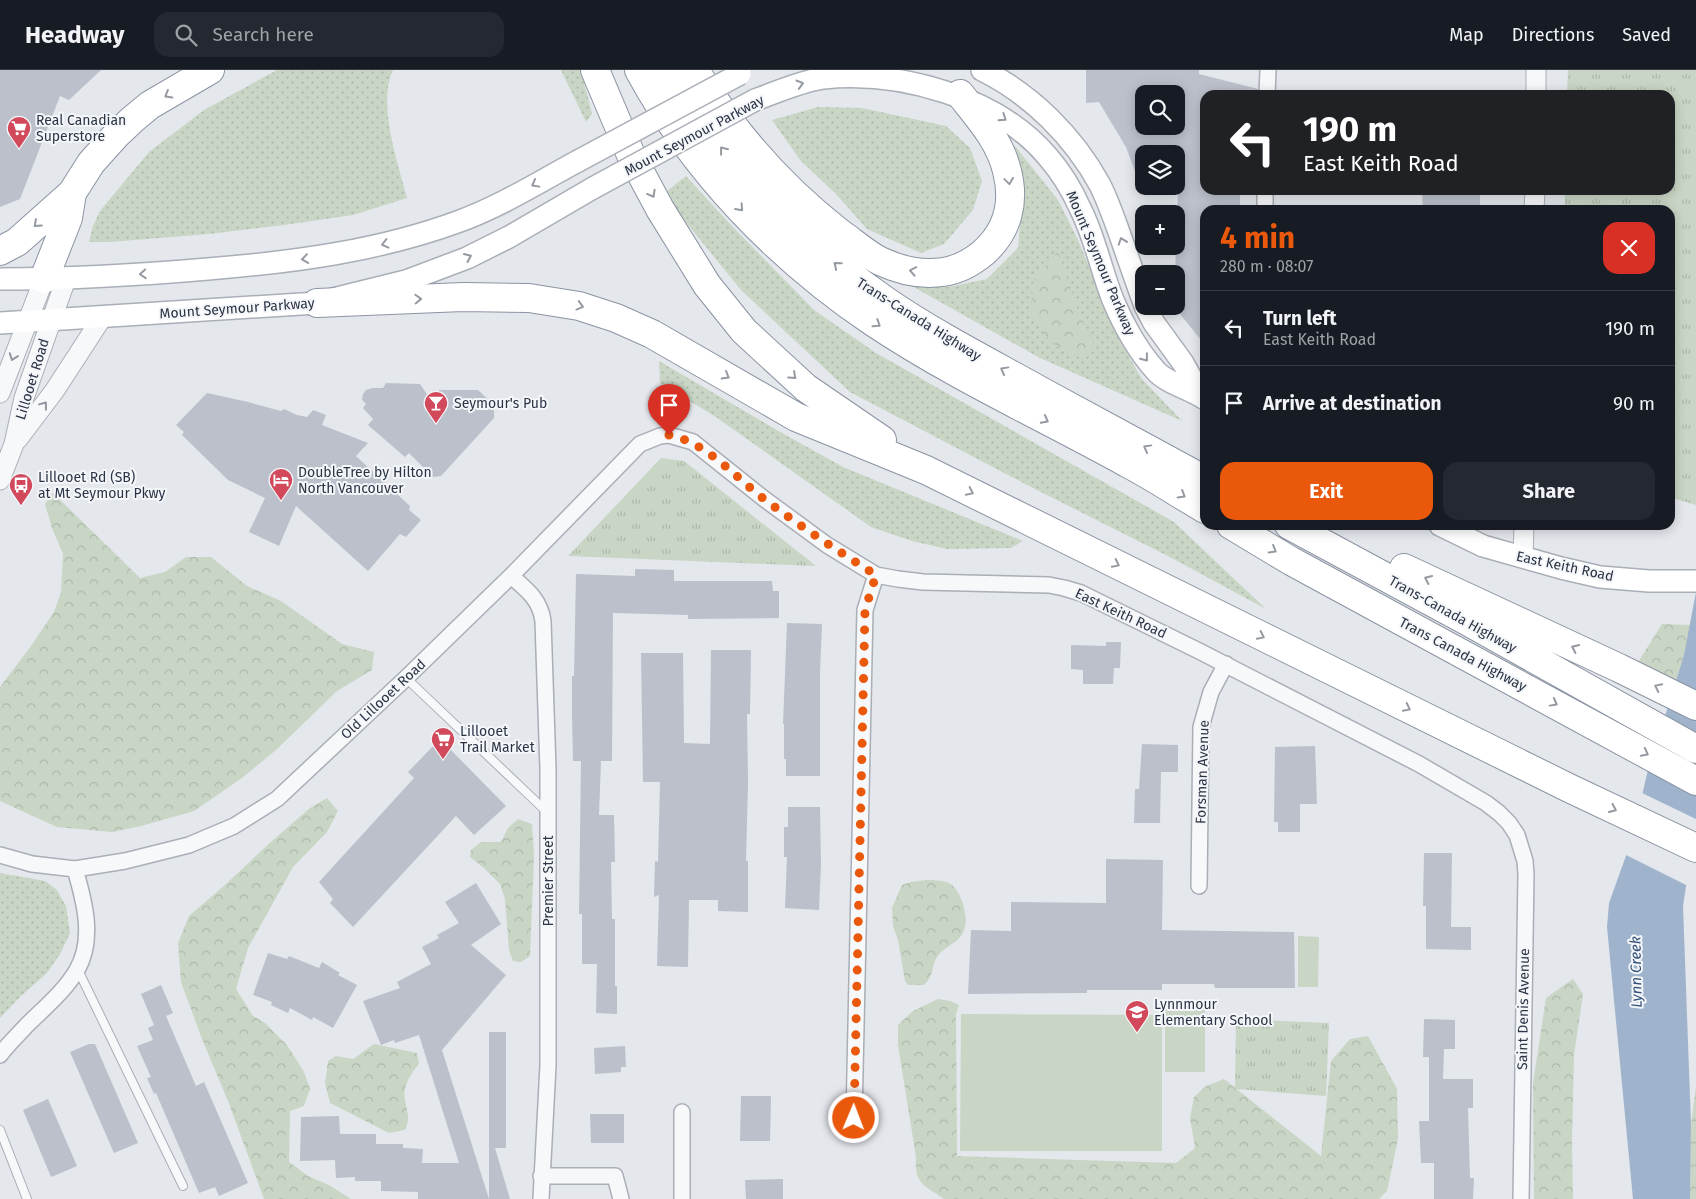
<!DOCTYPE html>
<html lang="en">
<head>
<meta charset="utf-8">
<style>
	body { margin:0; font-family:"Fira Sans",sans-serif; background:#242831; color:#f1f3f6; height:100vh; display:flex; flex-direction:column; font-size:19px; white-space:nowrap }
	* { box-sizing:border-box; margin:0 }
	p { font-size:16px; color:#9ea1a6 }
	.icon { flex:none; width:28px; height:28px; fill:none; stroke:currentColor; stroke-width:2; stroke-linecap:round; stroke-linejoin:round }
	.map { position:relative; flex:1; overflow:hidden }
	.sheet { position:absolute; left:1200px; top:135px; width:475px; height:325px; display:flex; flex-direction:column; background:#171b24; border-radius:15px; box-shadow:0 2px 12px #0003 }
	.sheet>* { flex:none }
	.guide { position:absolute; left:1200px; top:20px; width:475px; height:105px; border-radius:15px; box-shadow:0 2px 12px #0003; background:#202124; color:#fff; overflow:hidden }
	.buttons { position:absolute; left:1135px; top:15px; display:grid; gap:10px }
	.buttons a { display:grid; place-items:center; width:50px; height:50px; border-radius:10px; background:#171b24; box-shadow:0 2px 12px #0003; font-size:25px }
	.pin { position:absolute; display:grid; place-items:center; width:42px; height:42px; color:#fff; margin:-51px -21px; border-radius:50% 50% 50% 0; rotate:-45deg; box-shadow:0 0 5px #0007 }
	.pin .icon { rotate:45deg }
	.me { position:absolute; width:55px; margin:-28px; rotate:1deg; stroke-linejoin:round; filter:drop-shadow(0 0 4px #0008) }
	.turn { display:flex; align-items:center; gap:18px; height:105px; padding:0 20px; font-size:22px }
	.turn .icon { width:65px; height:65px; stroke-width:2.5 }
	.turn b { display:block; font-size:35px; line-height:42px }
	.round { display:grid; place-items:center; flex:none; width:52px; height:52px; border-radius:15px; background:#242831 }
	.headline { display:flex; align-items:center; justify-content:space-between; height:85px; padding:0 20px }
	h1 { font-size:30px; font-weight:700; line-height:38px; color:#ea580c }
	.primary-button { display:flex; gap:10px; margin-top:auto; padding:10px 20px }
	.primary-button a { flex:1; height:58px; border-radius:15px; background:#ea580c; color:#fff; font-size:20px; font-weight:700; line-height:58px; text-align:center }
	.primary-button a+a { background:#242831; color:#f1f3f6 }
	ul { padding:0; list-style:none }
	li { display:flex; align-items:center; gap:15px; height:75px; padding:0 20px; border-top:1px solid #363941 }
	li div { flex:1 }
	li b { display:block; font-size:19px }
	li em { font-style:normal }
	header { display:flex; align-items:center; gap:30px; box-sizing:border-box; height:70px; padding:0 25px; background:#171b24; border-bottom:1px solid #363941 }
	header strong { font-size:24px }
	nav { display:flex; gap:28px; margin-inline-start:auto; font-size:18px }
	.search { width:350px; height:45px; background:#242831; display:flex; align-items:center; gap:12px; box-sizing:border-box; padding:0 18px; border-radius:15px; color:#9ea1a6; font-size:19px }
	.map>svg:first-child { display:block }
	.grass { fill:url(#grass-dots) }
	.forest { fill:url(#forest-crowns) }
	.park { fill:url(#park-tufts) }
	.pitch { fill:#c9d6c5 }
	.water { fill:#9fb4cc }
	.pier { fill:#e4e7ec }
	.building { fill:#bbc0ca; fill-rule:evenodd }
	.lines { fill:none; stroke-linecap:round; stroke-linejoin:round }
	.service-casing { stroke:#a9aeb7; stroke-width:10 }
	.minor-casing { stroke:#a9aeb7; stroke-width:18 }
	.tertiary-casing { stroke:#a9aeb7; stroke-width:21 }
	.secondary-casing { stroke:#a9aeb7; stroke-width:24 }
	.motorway-casing { stroke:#8b94a3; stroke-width:30 }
	.service { stroke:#f7f8fa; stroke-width:8 }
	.minor { stroke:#f7f8fa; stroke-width:15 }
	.tertiary { stroke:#f7f8fa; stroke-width:19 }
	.secondary { stroke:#fff; stroke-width:21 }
	.motorway { stroke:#fff; stroke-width:28 }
	.secondary-bridge-casing { stroke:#a9aeb7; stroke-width:24; stroke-linecap:butt }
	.secondary-bridge { stroke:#fff; stroke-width:21 }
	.oneway { stroke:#959aa2 }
	.oneway2 { stroke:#9196a0 }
	.route { stroke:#ea580c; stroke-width:9; stroke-dasharray:0 16.2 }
	.labels { text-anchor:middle; stroke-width:4; stroke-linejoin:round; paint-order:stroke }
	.poi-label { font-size:14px; fill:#2b3445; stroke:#f4f6f9; text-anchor:start }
	.street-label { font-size:14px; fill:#2b3445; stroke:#f4f6f9 }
	.water-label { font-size:15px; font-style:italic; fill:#34527a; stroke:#f4f6f9 }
</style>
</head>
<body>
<header>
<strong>Headway</strong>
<div class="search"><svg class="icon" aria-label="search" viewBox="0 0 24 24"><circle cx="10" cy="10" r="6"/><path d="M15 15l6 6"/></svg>Search here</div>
<nav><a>Map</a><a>Directions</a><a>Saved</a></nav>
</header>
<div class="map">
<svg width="1696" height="1129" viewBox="0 0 1696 1129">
	<defs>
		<pattern id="grass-dots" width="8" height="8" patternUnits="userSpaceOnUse" patternTransform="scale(1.25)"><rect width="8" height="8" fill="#c9d6c5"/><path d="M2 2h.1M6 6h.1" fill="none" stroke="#adb8ab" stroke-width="1.8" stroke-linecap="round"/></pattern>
		<pattern id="forest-crowns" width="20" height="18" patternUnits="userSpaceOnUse" patternTransform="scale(1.25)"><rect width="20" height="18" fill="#c9d6c5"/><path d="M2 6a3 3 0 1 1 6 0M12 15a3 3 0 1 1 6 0" fill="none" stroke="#adb8ab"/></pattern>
		<pattern id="park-tufts" width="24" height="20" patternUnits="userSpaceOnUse" patternTransform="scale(1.25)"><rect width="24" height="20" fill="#c9d6c5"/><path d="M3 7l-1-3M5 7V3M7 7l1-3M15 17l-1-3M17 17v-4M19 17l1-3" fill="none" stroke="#adb8ab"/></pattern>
	</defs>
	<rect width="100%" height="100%" fill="#e4e7ec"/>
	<path class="grass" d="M277,0H393C377,34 398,93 407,128L353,145L284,155L209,164L110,172H89L93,156L100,141L149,82L204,40Z
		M561,0H581L592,44L586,52Z
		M818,37L862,38L946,56L970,78L982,111L973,140L944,174L921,183L867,159L836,124L801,91L772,50Z
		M1015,76L1058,130L1078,170L1120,271L1142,309L1182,351L1040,288L903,211L948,217L987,209L1018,178L1021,140L1013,90Z
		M686,106L729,153L814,240L876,283L1174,452L1266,539L1168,486L1033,418L850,322L741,220L663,124Z
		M659,291L782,363L843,397L1023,471L1011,478L947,479L912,471L871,457L716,347L660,313Z
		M0,803L45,811L56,819L66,836L70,863L60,884L47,903L21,926L0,948Z"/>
	<path class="forest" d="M1058,181L1079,243L1096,279L1076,287L1052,273L1031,246L1033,211Z
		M53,423L140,508L165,502L186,487H211L247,516L281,531L342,574L374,582L372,600L337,621L276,680L242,708L194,741L141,756L112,762L57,757L0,731V617L31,576L54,542L61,522L63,484L52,458L45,434Z
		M1662,554L1691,555L1684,585L1670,630L1637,594Z
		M327,728L338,741L327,762L293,797L248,878L236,919L253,946L265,953L287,975L304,1002L310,1019L304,1036L290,1041L289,1092L308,1106L329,1115L351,1129H264L228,1031L202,969L181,912L178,873L189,846L226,814L272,771L310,738Z
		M518,749L532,754L534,786L530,886L521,892L513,891L509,880L505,829L500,814L485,799L470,787L471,780L481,772H501L508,758Z
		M926,810C933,810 942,810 949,813C963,821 971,853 961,866C955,874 943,878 937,887C931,897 934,906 924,915H908L905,911L898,870L893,856L892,838L902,815L911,812Z
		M1573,909L1583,924L1574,985L1572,1072L1573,1129H1534L1533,1013L1546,928Z
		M938,929L950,931L959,935L956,944L957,1086L1176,1093L1195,1078L1190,1048L1194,1027L1206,1016L1224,1009L1321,1086L1331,991L1350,969L1368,966L1397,1019L1398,1069L1387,1121L1379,1129H944C924,1115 914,1114 916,1087L898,975V955L913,941Z
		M374,974L417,983L419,994C411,1003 402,1017 405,1030C407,1043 411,1047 405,1060L389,1063L330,1033L325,1013L328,991L336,986L353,989Z
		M1696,1017V1129H1690L1691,1054Z"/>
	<path class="park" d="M1568,0H1696V435L1670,427V140H1565V120H1670V25H1567Z
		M661,388L684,391L816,496L568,486Z
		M1236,949L1329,953L1326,1026L1235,1019Z"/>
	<path class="pitch" d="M1298,866L1319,867L1318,917H1298Z
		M1165,939H1205V1002H1165Z
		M961,944L1162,945V1081H960Z"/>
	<path class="water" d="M1696,522V751L1683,836L1691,1054L1690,1129H1633L1607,857L1609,833L1631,772L1647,704L1684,585Z"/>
	<path class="pier" d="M1640,722L1696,749V765L1688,816L1624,784L1628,772Z"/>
	<path class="building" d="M0,0H101L69,30L60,26L20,129L0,137Z
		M1086,0H1199V4L1258,19V25H1205V120H1208V122H1240V140H1205V275L1176,239L1175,204L1178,122H1176V84H1144V120H1142L1126,77L1099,32L1086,33ZM1144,24H1176V56H1144Z
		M1422,120H1480V140H1423Z
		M386,313L420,314L436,338L439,320H478L494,335V348L441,406L433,407L409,383L405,387L368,355L373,349L363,338L366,334L362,330L363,324L366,320L373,318H383Z
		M207,323L248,332L281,341L284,339L297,345L307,347L313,340L326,345L322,355L368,373L356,386L410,436L409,440L421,450L406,467L400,464L368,501L296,436L279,476L249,462L265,428L228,410L182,365L184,362L176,355Z
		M635,499L674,500V511H772L773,521H779V548L688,549V545L613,543L612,691H601L599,745H614L615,792H611L612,849H615V916H617V944L596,943L597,894H582V844H579L581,691H573L572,645V606H574L576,504L635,506Z
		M787,553L822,554L820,602V706H786V689H784V654H783Z
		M1106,572H1121L1120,598H1114L1113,614H1083V600L1071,599V575L1106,576Z
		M711,580H751L750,644H747L748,713L746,791H748V842L718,841V830H689L688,897L657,896L659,825L654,827L655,791L658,792L660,712H643L641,583H683L684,673L710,674Z
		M440,669L506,736L474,765L456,746L353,857L330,833L333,829L319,812L414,708L408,702Z
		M1142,674L1178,675V702H1161L1160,753H1134L1135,719H1139Z
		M1315,676L1317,734H1300V762H1278V752H1274L1275,677Z
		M788,737H820L821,795L819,840L785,838L787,787H784V757H788Z
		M1424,783H1452L1451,857H1471V880L1426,879V836H1423Z
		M1106,789L1163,790L1162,860L1294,862L1295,918H1215L1214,914H1162V920H1087V923L968,924L971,860L1011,861V832L1106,833Z
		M476,813L501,854L471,875L506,905L442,980L489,1129H418V1122L381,1121V1111H355V1107L336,1108L335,1090L300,1091L301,1047L339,1046L340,1064H376V1074H403V1078L423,1079L422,1093H459L419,965L395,973L394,970L381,975L363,931L400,918L397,912L431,894L422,877L439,868L437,865L459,853L445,832Z
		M268,883L287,889L289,886L319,898L322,892L340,903L338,905L357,915L333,958L313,947L312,950L290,938L288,943L271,935L272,932L253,925Z
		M161,915L173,943L166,946L196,1016L204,1012L248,1113L219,1126L215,1117L199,1123L156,1023L154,1024L147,1008L151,1007L137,976L153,970L148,958L154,955L141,924Z
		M1424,949L1455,950V979H1444L1443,1009H1473V1038H1468L1470,1108H1474L1473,1129H1434V1093H1421L1419,1051H1429V987H1423Z
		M489,962H506V1078H495L510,1129H489Z
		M89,974H95L138,1073L114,1083L70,982Z
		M625,976L626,997H621V1002L595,1004L594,978Z
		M741,1026H771L770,1071H740Z
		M48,1029L77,1096L51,1107L23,1040Z
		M590,1044H624V1073H591Z
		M783,1109V1129H746L745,1110Z"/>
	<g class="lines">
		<g class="service-casing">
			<path id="service" d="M406,608L547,742
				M78,900L183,1116
				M0,1060L27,1129"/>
		</g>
		<g class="minor-casing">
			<path id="minor" d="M1267,25L1268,0
				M1265,140V120
				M511,506C526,519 540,529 543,551L548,699V995L541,1129
				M0,785L32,794L75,799L125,791L189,775L234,756L277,729L406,608L511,506L640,374L660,366L669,365L693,372L763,428L827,475L876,505L898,509L923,512L1049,515L1064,518L1081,523L1199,581L1419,694L1486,733L1499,743L1509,753L1517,765L1525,791L1526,804L1521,1129
				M1199,816L1201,657L1211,622L1226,594
				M0,985C7,975 17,966 26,956C43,939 65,921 77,900C95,869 84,830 75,799
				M854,1048L865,540L876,505
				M541,1106H615L621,1129
				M682,1129V1042"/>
		</g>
		<g class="tertiary-casing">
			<path id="tertiary" d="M1536,25V0
				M1534,140L1535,120
				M0,323L44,209
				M18,369L55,320L103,246
				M0,410L14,374L24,328L66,209
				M1523,488L1524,455"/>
		</g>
		<g class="secondary-casing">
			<path id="secondary" d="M982,0C1031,24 1074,67 1100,115C1108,131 1114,148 1120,165C1128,188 1136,211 1144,233
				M755,30C777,22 799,12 823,8C899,0 998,27 1048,87C1061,102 1072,120 1080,138C1095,167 1101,200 1113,230C1124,256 1137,280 1156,301C1165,312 1192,320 1205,329
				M0,209C70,209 139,205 208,199C294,192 379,181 460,151C501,136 539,112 578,91
				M1145,236L1154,253L1183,293L1202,327
				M0,253L317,233L406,211L467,188L509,167L593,118
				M1440,455L1483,476L1561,498L1600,507L1649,511H1696"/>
		</g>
		<g class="motorway-casing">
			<path id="motorway" d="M595,0L631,85L660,139L707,215L744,261L806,318L882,370
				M639,0C694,101 778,188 873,252C954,306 1042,346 1127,393C1154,407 1179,424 1205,439
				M667,0C719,93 799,171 886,231C934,264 987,291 1039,320C1094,350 1150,380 1205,410
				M695,0C733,63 782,118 840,163C853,172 866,184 880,191C899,200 922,205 943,202C958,200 972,192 983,183C1008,161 1015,132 1007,101C1000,71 979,48 960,24
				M0,181L17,172L72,123L91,93L117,64L133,49L150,35L210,0
				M44,209L68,148L72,123
				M317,233L463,227L529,228L579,236L616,248L652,264L796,347L926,400L1569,718L1696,778
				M1231,455L1291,491L1696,711
				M1289,455L1467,551L1696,679
				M1404,498L1619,598L1696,636"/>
		</g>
		<use href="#service" class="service"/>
		<use href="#minor" class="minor"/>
		<use href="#tertiary" class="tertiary"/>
		<use href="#secondary" class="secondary"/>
		<use href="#motorway" class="motorway"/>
		<g class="secondary-bridge-casing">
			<path id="secondary-bridge" d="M578,91L740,4
				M593,118L755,30"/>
		</g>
		<use href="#secondary-bridge" class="secondary-bridge"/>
	</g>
	<defs><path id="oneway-chevron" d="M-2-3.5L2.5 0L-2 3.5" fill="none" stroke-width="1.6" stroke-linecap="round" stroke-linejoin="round" transform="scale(1.25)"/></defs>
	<g class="oneway">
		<use href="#oneway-chevron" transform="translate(800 14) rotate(-16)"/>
		<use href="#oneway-chevron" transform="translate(168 25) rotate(149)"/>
		<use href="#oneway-chevron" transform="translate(1003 48) rotate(34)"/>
		<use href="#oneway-chevron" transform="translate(723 80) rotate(-128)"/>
		<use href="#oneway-chevron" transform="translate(1009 111) rotate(82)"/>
		<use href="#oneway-chevron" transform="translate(535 114) rotate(151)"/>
		<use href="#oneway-chevron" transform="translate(652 124) rotate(61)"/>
		<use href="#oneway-chevron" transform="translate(740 138) rotate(48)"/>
		<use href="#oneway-chevron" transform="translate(37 154) rotate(138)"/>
		<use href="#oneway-chevron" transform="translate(1122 171) rotate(-109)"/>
		<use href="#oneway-chevron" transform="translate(385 174) rotate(166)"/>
		<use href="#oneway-chevron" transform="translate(468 187) rotate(-24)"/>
		<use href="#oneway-chevron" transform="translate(305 189) rotate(172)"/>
		<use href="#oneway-chevron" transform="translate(837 195) rotate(-140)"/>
		<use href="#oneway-chevron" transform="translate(913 201) rotate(-169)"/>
		<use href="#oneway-chevron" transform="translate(143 204) rotate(176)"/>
		<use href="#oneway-chevron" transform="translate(418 229) rotate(-2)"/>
		<use href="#oneway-chevron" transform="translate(580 236) rotate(15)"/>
		<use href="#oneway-chevron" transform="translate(877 254) rotate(33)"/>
		<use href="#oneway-chevron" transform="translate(1145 288) rotate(52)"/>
		<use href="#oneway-chevron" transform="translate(1004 300) rotate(-151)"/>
		<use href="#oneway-chevron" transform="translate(726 306) rotate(30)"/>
		<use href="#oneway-chevron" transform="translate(793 306) rotate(42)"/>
		<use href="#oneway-chevron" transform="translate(1045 350) rotate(28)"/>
		<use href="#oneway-chevron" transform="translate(1147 378) rotate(-151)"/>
		<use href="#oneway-chevron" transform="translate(970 422) rotate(26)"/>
		<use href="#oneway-chevron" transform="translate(1182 425) rotate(31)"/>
		<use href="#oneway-chevron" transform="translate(1273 480) rotate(31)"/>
		<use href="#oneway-chevron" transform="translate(1116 494) rotate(26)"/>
		<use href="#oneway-chevron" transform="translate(1428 509) rotate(-155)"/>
		<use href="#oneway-chevron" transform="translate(1261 566) rotate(26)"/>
		<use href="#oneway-chevron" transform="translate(1575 578) rotate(-155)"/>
		<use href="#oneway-chevron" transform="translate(1658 617) rotate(-154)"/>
		<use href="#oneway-chevron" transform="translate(1554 633) rotate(29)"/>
		<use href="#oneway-chevron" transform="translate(1407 638) rotate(26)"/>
		<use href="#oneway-chevron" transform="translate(1645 683) rotate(28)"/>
		<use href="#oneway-chevron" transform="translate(1613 739) rotate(25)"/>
	</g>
	<g class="oneway2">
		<use href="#oneway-chevron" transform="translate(13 287) rotate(110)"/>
		<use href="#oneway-chevron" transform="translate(44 335) rotate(-53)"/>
	</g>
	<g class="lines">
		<path class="route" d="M669,365C706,372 735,407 764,429C800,456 838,481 876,505L865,540L854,1048"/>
	</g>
	<defs>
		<g id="supermarket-pin" transform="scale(1.25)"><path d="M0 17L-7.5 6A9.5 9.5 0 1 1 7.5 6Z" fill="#d1495b" stroke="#f4f6f9"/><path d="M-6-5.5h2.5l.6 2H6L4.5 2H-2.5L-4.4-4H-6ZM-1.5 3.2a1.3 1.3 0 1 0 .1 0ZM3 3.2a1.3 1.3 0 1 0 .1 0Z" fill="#fff"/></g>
		<g id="bar-pin" transform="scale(1.25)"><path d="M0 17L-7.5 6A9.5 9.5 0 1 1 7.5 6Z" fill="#d1495b" stroke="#f4f6f9"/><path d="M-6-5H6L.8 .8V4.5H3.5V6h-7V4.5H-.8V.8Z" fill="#fff"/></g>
		<g id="hotel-pin" transform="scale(1.25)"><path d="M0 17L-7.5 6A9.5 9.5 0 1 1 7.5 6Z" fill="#d1495b" stroke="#f4f6f9"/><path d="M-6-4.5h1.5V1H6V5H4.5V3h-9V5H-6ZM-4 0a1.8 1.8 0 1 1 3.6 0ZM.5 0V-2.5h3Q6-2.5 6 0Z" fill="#fff"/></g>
		<g id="bus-pin" transform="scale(1.25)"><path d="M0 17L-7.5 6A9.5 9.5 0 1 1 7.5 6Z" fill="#d1495b" stroke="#f4f6f9"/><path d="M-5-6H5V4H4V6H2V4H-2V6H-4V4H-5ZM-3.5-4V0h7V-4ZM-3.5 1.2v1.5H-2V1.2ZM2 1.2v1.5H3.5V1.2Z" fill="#fff"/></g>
		<g id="school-pin" transform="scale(1.25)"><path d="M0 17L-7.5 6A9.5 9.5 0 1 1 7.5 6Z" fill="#d1495b" stroke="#f4f6f9"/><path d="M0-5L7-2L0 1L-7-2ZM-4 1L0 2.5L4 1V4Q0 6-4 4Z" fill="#fff"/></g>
	</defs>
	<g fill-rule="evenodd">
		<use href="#supermarket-pin" x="19" y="58"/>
		<use href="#bar-pin" x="436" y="333"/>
		<use href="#hotel-pin" x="281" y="410"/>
		<use href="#bus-pin" x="21" y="415"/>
		<use href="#supermarket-pin" x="443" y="669"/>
		<use href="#school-pin" x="1137" y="942"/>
	</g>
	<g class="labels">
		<g class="poi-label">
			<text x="36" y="55">Real Canadian<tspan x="36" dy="16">Superstore</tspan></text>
			<text x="454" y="338">Seymour's Pub</text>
			<text x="298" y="407">DoubleTree by Hilton<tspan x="298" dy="16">North Vancouver</tspan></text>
			<text x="38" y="412">Lillooet Rd (SB)<tspan x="38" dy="16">at Mt Seymour Pkwy</tspan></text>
			<text x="460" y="666">Lillooet<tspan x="460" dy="16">Trail Market</tspan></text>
			<text x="1154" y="939">Lynnmour<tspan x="1154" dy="16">Elementary School</tspan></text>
		</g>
		<g class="street-label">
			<text transform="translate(694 65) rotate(-28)" y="5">Mount Seymour Parkway</text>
			<text transform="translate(1101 193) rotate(67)" y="5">Mount Seymour Parkway</text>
			<text transform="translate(237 238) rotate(-4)" y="5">Mount Seymour Parkway</text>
			<text transform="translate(919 249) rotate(32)" y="5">Trans-Canada Highway</text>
			<text transform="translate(32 309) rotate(-73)" y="5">Lillooet Road</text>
			<text transform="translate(1565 496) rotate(12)" y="5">East Keith Road</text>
			<text transform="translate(1121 543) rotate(25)" y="5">East Keith Road</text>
			<text transform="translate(1453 544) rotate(29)" y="5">Trans-Canada Highway</text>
			<text transform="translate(1463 584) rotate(28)" y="5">Trans Canada Highway</text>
			<text transform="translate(383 629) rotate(-43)" y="5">Old Lillooet Road</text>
			<text transform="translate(1202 702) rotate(-88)" y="5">Forsman Avenue</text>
			<text transform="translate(548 811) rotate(-90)" y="5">Premier Street</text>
			<text transform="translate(1523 939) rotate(-89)" y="5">Saint Denis Avenue</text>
		</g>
		<g class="water-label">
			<text transform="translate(1636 902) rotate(-91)" y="5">Lynn Creek</text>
		</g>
	</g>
</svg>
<div class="buttons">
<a><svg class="icon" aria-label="search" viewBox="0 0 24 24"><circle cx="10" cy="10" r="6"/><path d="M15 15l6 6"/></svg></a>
<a><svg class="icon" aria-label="layers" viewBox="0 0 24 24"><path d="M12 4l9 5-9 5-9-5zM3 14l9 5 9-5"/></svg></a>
<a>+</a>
<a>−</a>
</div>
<div class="pin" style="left:669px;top:365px;background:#d93025"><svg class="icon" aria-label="arrive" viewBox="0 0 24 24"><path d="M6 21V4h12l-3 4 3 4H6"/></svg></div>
<svg class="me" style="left:854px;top:1048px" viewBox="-20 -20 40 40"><circle r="17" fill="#ea580c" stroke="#fff" stroke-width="3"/><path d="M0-11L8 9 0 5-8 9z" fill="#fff"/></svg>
<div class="guide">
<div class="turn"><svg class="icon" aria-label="left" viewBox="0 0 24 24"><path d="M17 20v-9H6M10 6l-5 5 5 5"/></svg><div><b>190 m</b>East Keith Road</div></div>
</div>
<section class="sheet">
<div class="headline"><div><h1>4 min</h1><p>280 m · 08:07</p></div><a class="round" style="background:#d93025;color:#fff"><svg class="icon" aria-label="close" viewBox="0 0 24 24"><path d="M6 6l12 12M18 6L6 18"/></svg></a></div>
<ul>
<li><svg class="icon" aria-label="left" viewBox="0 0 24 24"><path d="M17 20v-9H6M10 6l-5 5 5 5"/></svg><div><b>Turn left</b><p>East Keith Road</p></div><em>190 m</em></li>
<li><svg class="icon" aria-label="arrive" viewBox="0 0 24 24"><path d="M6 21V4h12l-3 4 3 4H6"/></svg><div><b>Arrive at destination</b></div><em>90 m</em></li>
</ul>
<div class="primary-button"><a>Exit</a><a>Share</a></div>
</section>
</div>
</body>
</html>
